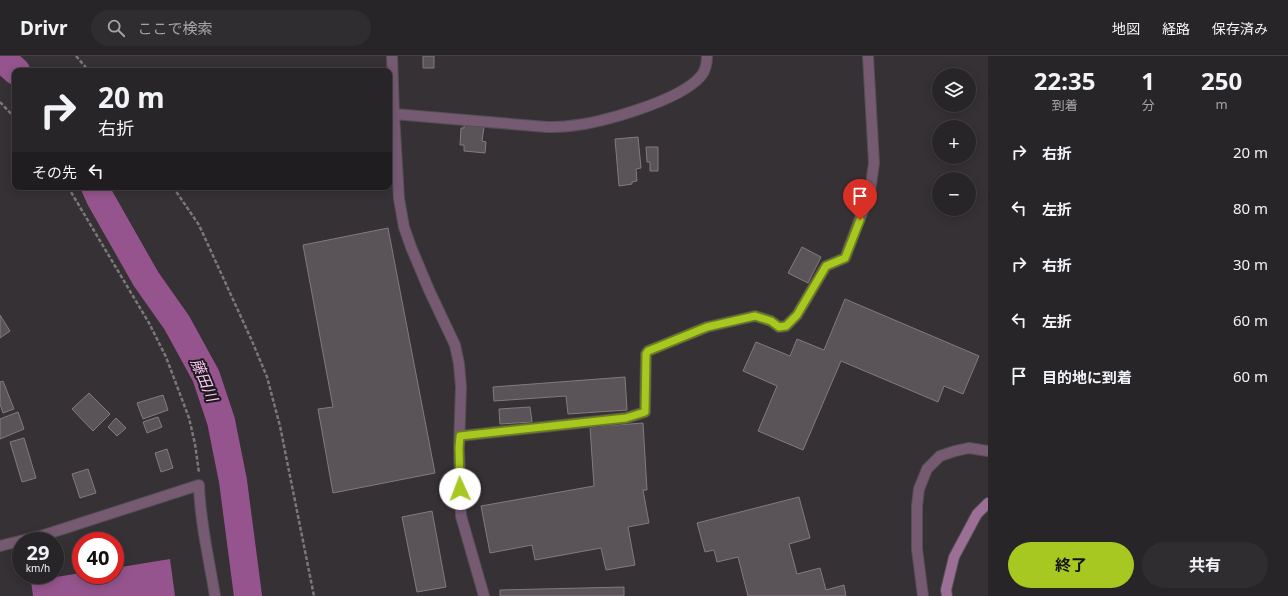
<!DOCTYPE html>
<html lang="ja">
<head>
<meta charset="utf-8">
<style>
	body { margin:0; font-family:"Noto Sans","Noto Sans JP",sans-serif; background:#302d30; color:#f1f3f6; height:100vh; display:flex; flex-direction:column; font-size:15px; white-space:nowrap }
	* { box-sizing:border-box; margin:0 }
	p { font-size:13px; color:#a5a5a8 }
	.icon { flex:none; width:22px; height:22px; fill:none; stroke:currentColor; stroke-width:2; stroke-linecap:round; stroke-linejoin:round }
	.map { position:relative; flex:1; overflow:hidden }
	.details { display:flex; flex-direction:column; background:#282528; width:300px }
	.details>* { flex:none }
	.banner { position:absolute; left:12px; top:12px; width:380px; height:122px; border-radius:8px; box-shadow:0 2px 10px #0003,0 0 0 1px #444245; background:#282528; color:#f1f3f6; overflow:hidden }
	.tools { position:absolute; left:932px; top:12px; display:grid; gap:8px }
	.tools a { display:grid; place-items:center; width:44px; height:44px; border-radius:50%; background:#282528; box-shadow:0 2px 10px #0003,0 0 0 1px #444245; font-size:20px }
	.speed { position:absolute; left:12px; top:476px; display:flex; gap:8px; font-size:20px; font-weight:700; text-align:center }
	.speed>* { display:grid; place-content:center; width:52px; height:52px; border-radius:50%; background:#282528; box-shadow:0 2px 10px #0003,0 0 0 1px #444245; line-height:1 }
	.speed small { font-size:10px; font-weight:400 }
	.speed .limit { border:6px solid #d22; background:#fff; color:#111 }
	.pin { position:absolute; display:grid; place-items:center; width:34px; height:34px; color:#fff; margin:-41px -17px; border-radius:50% 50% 50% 0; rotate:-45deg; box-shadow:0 0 4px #0007 }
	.pin .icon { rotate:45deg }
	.me { position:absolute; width:44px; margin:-22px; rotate:358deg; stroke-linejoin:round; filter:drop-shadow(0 0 3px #0008) }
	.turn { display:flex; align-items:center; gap:14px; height:84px; padding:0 20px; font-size:18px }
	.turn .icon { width:52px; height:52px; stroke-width:2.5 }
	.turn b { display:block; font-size:28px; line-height:34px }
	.then { display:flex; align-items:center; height:38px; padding:0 20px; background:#0003; gap:8px; font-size:15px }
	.eta { display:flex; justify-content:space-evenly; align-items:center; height:68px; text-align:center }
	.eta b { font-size:24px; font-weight:700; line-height:28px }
	.primary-button { display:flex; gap:8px; margin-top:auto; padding:8px 20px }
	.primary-button a { flex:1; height:46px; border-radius:24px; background:#a6c820; color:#111; font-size:16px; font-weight:700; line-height:46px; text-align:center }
	.primary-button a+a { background:#302d30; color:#f1f3f6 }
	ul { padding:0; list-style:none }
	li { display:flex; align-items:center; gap:12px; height:56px; padding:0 20px }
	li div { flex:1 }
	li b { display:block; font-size:15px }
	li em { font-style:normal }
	header { display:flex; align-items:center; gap:24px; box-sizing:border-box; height:56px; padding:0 20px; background:#282528; border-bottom:1px solid #444245 }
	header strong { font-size:19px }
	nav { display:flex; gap:22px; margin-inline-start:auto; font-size:14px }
	.search { width:280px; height:36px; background:#302d30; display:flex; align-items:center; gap:10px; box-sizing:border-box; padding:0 14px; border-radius:22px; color:#a5a5a8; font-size:15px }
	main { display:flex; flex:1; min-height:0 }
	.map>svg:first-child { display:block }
	.water { fill:#95548d }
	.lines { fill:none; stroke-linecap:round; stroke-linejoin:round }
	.river { stroke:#95548d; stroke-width:28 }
	.building { fill:#5a5459; stroke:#817b80 }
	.minor-casing { stroke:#544f53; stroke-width:12 }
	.tertiary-casing { stroke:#544f53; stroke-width:12 }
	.secondary-casing { stroke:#544f53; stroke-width:12 }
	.path { stroke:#7b777a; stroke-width:2.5; stroke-dasharray:4 2; stroke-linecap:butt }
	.minor { stroke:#765a72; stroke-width:10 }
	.tertiary { stroke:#765a72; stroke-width:10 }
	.secondary { stroke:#9c6f96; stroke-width:10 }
	.route-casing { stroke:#6c8215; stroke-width:10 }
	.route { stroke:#a6c820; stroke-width:7 }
	.labels { text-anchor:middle; stroke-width:4; stroke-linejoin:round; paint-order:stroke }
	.water-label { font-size:15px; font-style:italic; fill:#fdc6f5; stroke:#1c1a1c }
</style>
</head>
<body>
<header>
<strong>Drivr</strong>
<div class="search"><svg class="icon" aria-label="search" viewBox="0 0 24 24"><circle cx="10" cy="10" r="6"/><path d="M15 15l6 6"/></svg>ここで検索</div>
<nav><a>地図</a><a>経路</a><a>保存済み</a></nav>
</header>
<main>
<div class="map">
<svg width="988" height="540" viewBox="0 0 988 540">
	<rect width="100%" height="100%" fill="#363135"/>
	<path class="water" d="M170,503L175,540H33L31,525L81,517V519H115V512Z"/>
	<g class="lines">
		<path class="river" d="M0,1L16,15
			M95,131L100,142L146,223L177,267L206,320L221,365L233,425L248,540"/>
	</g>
	<path class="building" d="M423,0H434V12H423Z
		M464,69L484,71L482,85L486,86L485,97L464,95V89H460L461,72H464Z
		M638,81L641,112L636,113L637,125L632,126V128L619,130L615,83Z
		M646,91H658V115H650V106H647Z
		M388,172L435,417L333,437L318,353L333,351L303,189Z
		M802,191L821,201L808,227L788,217Z
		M845,243L979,300L963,338L944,330L938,346L841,305L803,394L758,375L777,330L743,315L756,286L790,300L797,283L824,294Z
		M0,259L10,275L0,282Z
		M625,321L627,354L568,358L566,340L494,345L493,331Z
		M3,325L14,353L3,357L0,348V326Z
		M89,337L110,358L93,375L72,353Z
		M163,339L168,354L143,363L137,347Z
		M530,351L532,366L500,368L499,353Z
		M18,356L24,373L0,383V363Z
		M158,361L162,371L147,377L143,366Z
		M116,362L126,372L117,380L108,371Z
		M643,367L647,434H643L649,467L628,471L635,509L606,514L601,492L535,504L532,489L490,497L481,450L594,430L590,371Z
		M24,382L36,422L22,426L10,386Z
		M167,393L173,412L161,416L155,397Z
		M88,413L96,437L80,442L72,418Z
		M799,441L810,482L789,488L797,518L820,512L826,534L844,529L846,540H748L738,501L717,506L714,494L705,496L697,467Z
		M432,455L446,531L417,536L402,461Z
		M624,531V540H500V534Z"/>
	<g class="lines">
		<g class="minor-casing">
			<path id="minor" d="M394,58L547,71C554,71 561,71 569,70C601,67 680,45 701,20C706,14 707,7 707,0
				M460,380L626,362L645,356L646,298L648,295L707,271L755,260L771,265L779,271L786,270L797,259L826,210L845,202L870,136L874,107L868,0
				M0,490L44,479L199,429C200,466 209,503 215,540
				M923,540L917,493V450L919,433L927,413L940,400L955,395L969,392L988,395"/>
		</g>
		<g class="tertiary-casing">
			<path id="tertiary" d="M392,0L394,58L399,143L404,171L411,191L429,234L455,289L459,308L461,331L459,392L461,460L484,540"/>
		</g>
		<g class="secondary-casing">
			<path id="secondary" d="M947,540L946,534L954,501L977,458L988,447"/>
		</g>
		<path class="path" d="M76,0L89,15
			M0,46L15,62
			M68,131L149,267L166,301L189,362L195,388L199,417
			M173,131L199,169L252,285L267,321L280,370L314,540"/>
		<use href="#minor" class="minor"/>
		<use href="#tertiary" class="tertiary"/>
		<use href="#secondary" class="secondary"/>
	</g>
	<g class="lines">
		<g class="route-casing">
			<path id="route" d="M460,433L459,392L460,380L626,362L645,356L646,298L648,295L707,271L755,260L771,265L779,271L786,270L797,259L826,210L845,202L860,164"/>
		</g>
		<use href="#route" class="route"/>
	</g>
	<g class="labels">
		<g class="water-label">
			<text transform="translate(204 324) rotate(67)" y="5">藤田川</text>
		</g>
	</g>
</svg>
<div class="tools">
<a><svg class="icon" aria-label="layers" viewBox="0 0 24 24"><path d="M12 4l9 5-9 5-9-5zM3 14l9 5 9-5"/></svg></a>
<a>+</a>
<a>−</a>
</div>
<div class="speed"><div>29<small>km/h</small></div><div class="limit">40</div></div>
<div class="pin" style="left:860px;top:164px;background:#d93025"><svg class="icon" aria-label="arrive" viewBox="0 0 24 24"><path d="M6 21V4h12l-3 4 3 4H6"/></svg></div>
<svg class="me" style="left:460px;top:433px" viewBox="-20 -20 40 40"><circle r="19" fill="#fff"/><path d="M0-13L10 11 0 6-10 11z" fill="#a6c820"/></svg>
<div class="banner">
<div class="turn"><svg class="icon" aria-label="right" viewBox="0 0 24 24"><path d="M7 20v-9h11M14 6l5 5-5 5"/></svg><div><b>20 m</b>右折</div></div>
<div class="then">その先<svg class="icon" aria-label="left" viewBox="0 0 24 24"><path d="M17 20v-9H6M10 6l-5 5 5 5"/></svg></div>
</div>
</div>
<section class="details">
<div class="eta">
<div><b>22:35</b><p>到着</p></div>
<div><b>1</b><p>分</p></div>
<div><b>250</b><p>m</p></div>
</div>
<ul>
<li><svg class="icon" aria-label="right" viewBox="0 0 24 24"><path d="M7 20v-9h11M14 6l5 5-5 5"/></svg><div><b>右折</b></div><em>20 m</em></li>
<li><svg class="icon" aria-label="left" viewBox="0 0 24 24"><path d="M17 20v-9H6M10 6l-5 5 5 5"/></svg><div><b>左折</b></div><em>80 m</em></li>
<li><svg class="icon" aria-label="right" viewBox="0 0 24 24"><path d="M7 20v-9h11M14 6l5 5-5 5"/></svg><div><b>右折</b></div><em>30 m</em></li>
<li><svg class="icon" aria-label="left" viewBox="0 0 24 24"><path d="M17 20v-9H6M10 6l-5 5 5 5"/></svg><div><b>左折</b></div><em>60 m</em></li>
<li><svg class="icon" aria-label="arrive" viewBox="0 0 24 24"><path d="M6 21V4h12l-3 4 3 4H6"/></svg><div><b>目的地に到着</b></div><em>60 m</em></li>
</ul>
<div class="primary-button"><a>終了</a><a>共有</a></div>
</section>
</main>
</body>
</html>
